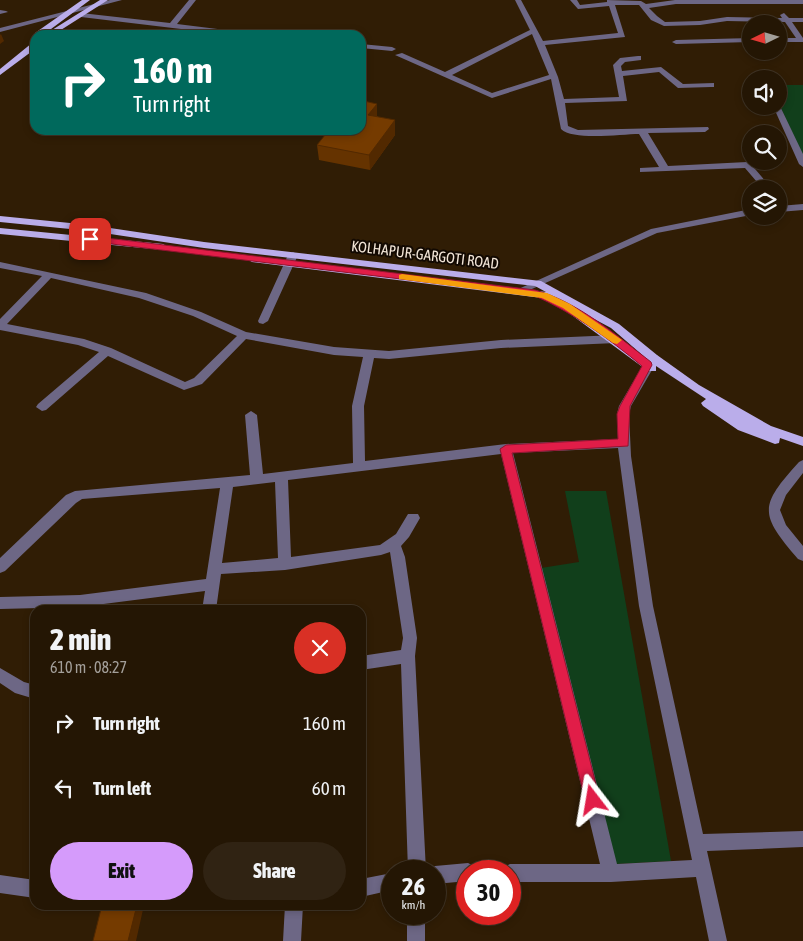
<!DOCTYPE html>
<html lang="en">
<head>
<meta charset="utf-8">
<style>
	body { margin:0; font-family:"Asap Condensed",sans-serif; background:#302313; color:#f1f3f6; height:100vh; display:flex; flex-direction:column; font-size:19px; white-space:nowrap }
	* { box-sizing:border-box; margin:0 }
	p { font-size:16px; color:#a39f9a }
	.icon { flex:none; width:28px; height:28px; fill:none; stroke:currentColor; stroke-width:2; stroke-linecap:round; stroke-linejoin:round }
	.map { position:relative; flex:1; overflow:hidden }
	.panel { position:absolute; left:30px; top:605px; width:336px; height:305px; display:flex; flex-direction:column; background:#241604; border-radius:15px; box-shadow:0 2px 8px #0003,0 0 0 1px #413526 }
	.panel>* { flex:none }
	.banner { position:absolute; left:30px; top:30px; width:336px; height:105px; border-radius:15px; box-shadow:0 2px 8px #0003,0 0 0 1px #413526; background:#00695c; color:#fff; overflow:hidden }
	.needle { width:32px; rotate:265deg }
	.buttons { position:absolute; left:742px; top:15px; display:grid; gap:10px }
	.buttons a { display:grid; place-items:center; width:45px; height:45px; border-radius:50%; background:#241604; box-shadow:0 2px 8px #0003,0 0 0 1px #413526; font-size:25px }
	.speed { position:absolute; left:381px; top:860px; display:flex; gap:10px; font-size:25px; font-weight:700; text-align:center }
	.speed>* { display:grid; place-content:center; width:65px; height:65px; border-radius:50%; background:#241604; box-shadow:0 2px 8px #0003,0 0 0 1px #413526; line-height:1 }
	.speed small { font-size:12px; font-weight:400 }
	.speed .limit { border:8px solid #d22; background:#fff; color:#111 }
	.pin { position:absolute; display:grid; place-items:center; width:42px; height:42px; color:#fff; margin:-21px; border-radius:10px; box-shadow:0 2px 8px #0006 }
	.me { position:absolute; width:55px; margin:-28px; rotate:346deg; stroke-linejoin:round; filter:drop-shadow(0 0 4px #0008) }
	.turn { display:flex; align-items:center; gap:18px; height:105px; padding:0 20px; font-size:22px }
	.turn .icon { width:65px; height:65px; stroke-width:2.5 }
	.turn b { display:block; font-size:35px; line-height:42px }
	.round { display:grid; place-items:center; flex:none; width:52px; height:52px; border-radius:26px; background:#302313 }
	.headline { display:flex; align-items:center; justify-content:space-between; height:85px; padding:0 20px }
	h1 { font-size:30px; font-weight:800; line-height:38px }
	.action { display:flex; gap:10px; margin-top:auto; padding:10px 20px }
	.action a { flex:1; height:58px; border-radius:30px; background:#d59bfb; color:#111; font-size:20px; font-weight:800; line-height:58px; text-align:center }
	.action a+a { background:#302313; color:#f1f3f6 }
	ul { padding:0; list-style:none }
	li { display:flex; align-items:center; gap:15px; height:65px; padding:0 20px }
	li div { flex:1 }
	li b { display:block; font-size:19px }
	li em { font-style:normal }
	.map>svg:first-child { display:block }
	.green { fill:#113f1b }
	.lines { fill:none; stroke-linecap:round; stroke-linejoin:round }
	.minor { fill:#6d6785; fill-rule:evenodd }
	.major { fill:#baadea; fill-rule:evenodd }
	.wall { fill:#653300 }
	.shaded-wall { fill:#522900 }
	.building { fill:#753b00; stroke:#522900 }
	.route { fill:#e11d48; stroke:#92132f }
	.slow { fill:#f59e0b }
	.labels { text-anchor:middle; stroke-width:4; stroke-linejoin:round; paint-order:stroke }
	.street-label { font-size:15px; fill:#f1e4d6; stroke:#120902 }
</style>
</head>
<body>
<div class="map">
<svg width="803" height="941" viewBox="0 0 803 941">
	<rect width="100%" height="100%" fill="#301d05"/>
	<path class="green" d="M779,85H803V156L779,104Z
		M565,491H606L671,861L615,864L541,568L579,562Z"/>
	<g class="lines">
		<path class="minor" d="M110,0H122L0,32V28Z
			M189,0H196L177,24L250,33L254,35H231L81,17L77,15L81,13L170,23Z
			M515,0H521L543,41L618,33L609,6L578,9L570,0H577L580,5L607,2V0L641,1L646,4L675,0H803V4H676L649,8L657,16L665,22L700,21L727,17L782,18L780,15L784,13L789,18H803V22H792L803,38V42H779V38H796L785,22L727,21L700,25L664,26L651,20L639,5H615L625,37L545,45L558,77L564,99L619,97L613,65L620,58L638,56H641V60L625,62L621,66L622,71L661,67L683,84L714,83V87H711L678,88L659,72L623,76L627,101L565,103L568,126L578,130L708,127L709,129L705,132L648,133L668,166L747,162L750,163L772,189H763L745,168L640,172V168L659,167L639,134C622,134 573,141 561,129L551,79L492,98L395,55L402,53L445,72L530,30ZM532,34L549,75L492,93L452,75Z
			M0,10L6,11L8,12L0,14Z
			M751,38V42L676,44L672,42L676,40Z
			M361,44L392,47L396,49L392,51L361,48Z
			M779,104L803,154V167L799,164L773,106H779Z
			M803,204V210L779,212V206Z
			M751,209V215L657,233L523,293L519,294L514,291L651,229Z
			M293,252L298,255L268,321L263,324L259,323L258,321L288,255Z
			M0,262L146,293L201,312L246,332L334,347L389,351L501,340L616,335L621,339L616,343L501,348L389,359L374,358L364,406L365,461L506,444L618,439L617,414L619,406L649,355H657L659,358L631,406L629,414L631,456L653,606L703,834L803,831V847L707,851L727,941H709L696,877L611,882H510V871H502L504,867L510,864H600L501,454L288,480L291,557L380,545L396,534L408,514H418L420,518L409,537L401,546L405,557L417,638L415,656L426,871H408L401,664L361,670V656L401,650L403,638L390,552L381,555L285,570L221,574L216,610H202L205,591L80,607L0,609V597L80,595L206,579L220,488L82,499L76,503L5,571L0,573V558L66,495L75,491L250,475L245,415L251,411L257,415L263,474L353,463L352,406L363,357L334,355L246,339L202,384L184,390L108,356L46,410L42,411L36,407L38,404L99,352L78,345L0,330V319L42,276L0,268ZM51,278L139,298L193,316L237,336L194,378L185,382L111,348L84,339L7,324ZM618,448L639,606L692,860L617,864L513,453ZM275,482L278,558L222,563L233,487Z
			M803,460V473L786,495L780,510L786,525L803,546V561L798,559C759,514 759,506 799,462Z
			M0,668L24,682L35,685V699L15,693L0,683Z
			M468,863L474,866L476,871H468V881L435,884V871H428L435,866Z
			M392,873V890L361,897V879Z
			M0,875L35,880V898L0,893Z
			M285,905H303L301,941H283Z
			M407,914H425V941H407Z"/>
		<path class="major" d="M82,0H90L43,35L35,36V33Z
			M100,0H108L53,35H44Z
			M32,43H35V49L0,75V69Z
			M0,216L90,225L204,242L541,281L619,324L657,355L699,385L771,426L803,437V446L780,438L779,443L775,444L738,430L703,406L701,403L706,399L656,366V371H648L562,308L542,298L252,262L247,259L252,256L546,292L535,286L204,248L90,231L0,222ZM581,312L611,328L647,359Z
			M0,228L163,244L168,247L163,250L0,234Z"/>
	</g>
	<path class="wall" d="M377,104V116L395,135L370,170L319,160L317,145Z"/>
	<path class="shaded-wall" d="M1,34L4,41L0,44V35Z
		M377,104V119L368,115Z
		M395,120V135L370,170L369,155Z
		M137,905H144L136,941H128Z"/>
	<path class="building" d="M364,101L377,104L368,115L395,120L369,155L317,145L329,130H361V105Z
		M102,905H137L128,941H93Z"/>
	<path class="route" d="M90,236L535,290C578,302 616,335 651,362L652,365L630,406L628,446L512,453L600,800L598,805L593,808L587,805L585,800L500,449L506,445L618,439L617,414L620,406L642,366C608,338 574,313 533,295L87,241L86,239Z"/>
	<path class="slow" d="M402,274L547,293L570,304L622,340L617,344L613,343L563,308L542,298L399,279V275Z"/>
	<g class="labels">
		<g class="street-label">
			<text transform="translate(425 255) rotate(7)" y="5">KOLHAPUR-GARGOTI ROAD</text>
		</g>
	</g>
</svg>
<div class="buttons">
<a><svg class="needle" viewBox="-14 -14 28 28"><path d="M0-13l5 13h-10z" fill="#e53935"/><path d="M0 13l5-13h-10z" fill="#a39f9a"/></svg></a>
<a><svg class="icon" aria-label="sound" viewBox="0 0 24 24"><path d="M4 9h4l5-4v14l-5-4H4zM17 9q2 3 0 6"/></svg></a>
<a><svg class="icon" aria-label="search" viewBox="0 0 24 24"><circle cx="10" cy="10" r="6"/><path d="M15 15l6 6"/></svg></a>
<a><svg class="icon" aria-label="layers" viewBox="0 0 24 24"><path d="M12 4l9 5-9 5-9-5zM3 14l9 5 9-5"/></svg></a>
</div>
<div class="speed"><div>26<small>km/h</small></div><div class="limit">30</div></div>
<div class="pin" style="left:90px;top:239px;background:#d93025"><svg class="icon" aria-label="arrive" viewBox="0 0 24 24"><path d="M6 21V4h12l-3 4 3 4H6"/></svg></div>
<svg class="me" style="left:593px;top:800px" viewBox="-20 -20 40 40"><path d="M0-17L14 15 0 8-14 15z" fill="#e11d48" stroke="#fff" stroke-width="4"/></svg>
<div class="banner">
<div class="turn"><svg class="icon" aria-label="right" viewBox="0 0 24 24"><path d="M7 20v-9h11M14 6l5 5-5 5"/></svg><div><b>160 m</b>Turn right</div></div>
</div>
<section class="panel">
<div class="headline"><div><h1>2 min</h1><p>610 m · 08:27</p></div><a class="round" style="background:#d93025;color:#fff"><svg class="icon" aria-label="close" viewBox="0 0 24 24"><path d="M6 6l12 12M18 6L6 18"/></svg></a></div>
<ul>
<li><svg class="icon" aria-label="right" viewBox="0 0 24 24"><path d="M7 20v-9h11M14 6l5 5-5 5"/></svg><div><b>Turn right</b></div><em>160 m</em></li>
<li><svg class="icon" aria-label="left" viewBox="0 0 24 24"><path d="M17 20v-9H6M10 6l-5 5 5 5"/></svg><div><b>Turn left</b></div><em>60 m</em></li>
</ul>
<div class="action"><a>Exit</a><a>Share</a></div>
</section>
</div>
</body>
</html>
